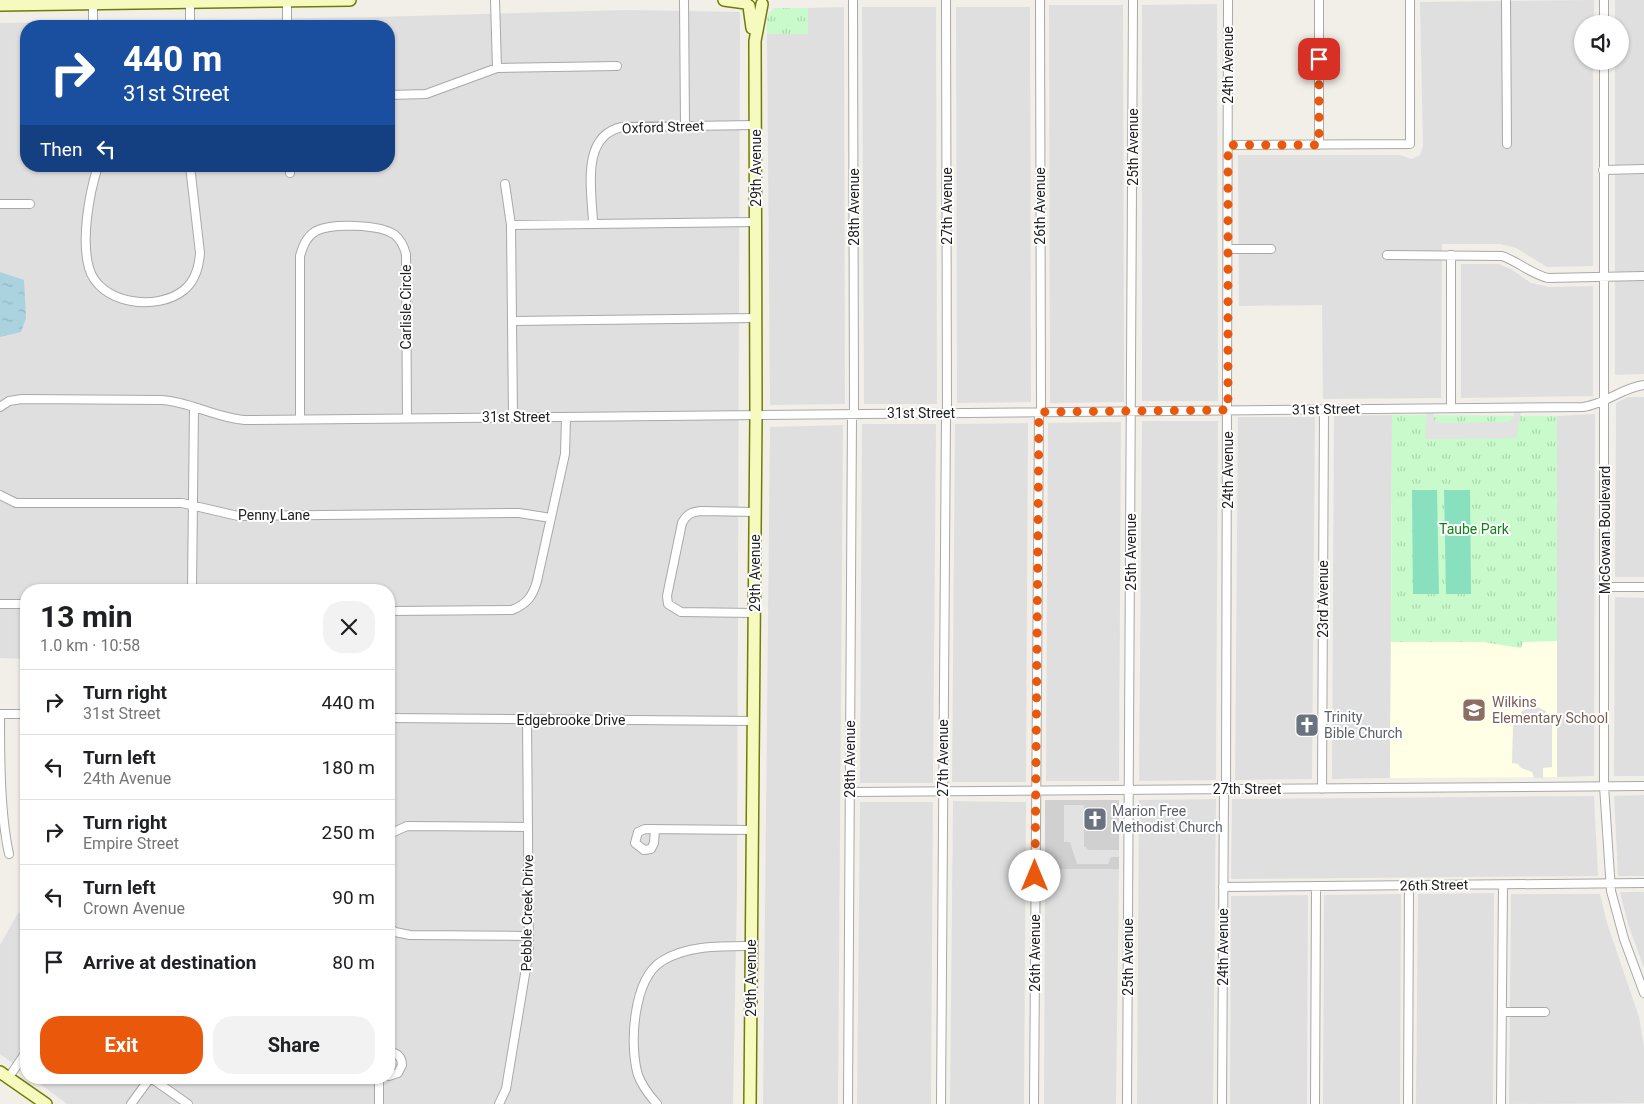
<!DOCTYPE html>
<html lang="en">
<head>
<meta charset="utf-8">
<style>
	body { margin:0; font-family:Roboto,sans-serif; background:#f2f2f2; color:#202124; height:100vh; display:flex; flex-direction:column; font-size:19px; white-space:nowrap }
	* { box-sizing:border-box; margin:0 }
	p { font-size:16px; color:#757577 }
	.icon { flex:none; width:28px; height:28px; fill:none; stroke:currentColor; stroke-width:2; stroke-linecap:round; stroke-linejoin:round }
	.map { position:relative; flex:1; overflow:hidden }
	.details { position:absolute; left:20px; top:584px; width:375px; height:500px; display:flex; flex-direction:column; background:#fff; border-radius:20px; box-shadow:0 1px 4px #0004 }
	.details>* { flex:none }
	.guide { position:absolute; left:20px; top:20px; width:375px; height:152px; border-radius:20px; box-shadow:0 1px 4px #0004; background:#1a4fa0; color:#fff; overflow:hidden }
	.controls { position:absolute; left:1574px; top:15px; display:grid; gap:10px }
	.controls a { display:grid; place-items:center; width:55px; height:55px; border-radius:50%; background:#fff; box-shadow:0 1px 4px #0004; font-size:25px }
	.pin { position:absolute; display:grid; place-items:center; width:42px; height:42px; color:#fff; margin:-21px; border-radius:10px; box-shadow:0 2px 8px #0006 }
	.me { position:absolute; width:55px; margin:-28px; rotate:0deg; stroke-linejoin:round; filter:drop-shadow(0 0 4px #0008) }
	.turn { display:flex; align-items:center; gap:18px; height:105px; padding:0 20px; font-size:22px }
	.turn .icon { width:65px; height:65px; stroke-width:2.5 }
	.turn b { display:block; font-size:35px; line-height:42px }
	.then { display:flex; align-items:center; height:48px; padding:0 20px; background:#0003; gap:10px; font-size:19px }
	.round { display:grid; place-items:center; flex:none; width:52px; height:52px; border-radius:20px; background:#f2f2f2 }
	.summary { display:flex; align-items:center; justify-content:space-between; height:85px; padding:0 20px }
	h1 { font-size:30px; font-weight:700; line-height:38px }
	.cta { display:flex; gap:10px; margin-top:auto; padding:10px 20px }
	.cta a { flex:1; height:58px; border-radius:20px; background:#ea580c; color:#fff; font-size:20px; font-weight:700; line-height:58px; text-align:center }
	.cta a+a { background:#f2f2f2; color:#202124 }
	ul { padding:0; list-style:none }
	li { display:flex; align-items:center; gap:15px; height:65px; padding:0 20px; border-top:1px solid #e0e0e0 }
	li div { flex:1 }
	li b { display:block; font-size:19px }
	li em { font-style:normal }
	.map>svg:first-child { display:block }
	.residential { fill:#e0dfdf; fill-rule:evenodd }
	.education { fill:#ffffe5 }
	.religious { fill:#d0d0d0 }
	.park { fill:url(#park-tufts) }
	.pitch { fill:#88e0be }
	.parking { fill:#e2e2e2 }
	.water { fill:url(#water-ripples) }
	.lines { fill:none; stroke-linecap:round; stroke-linejoin:round }
	.street-casing { stroke:#a9a9a9; stroke-width:10 }
	.secondary-casing { stroke:#707d05; stroke-width:14 }
	.street { stroke:#fff; stroke-width:8 }
	.secondary { stroke:#f7fabf; stroke-width:11 }
	.route { stroke:#ea580c; stroke-width:9; stroke-dasharray:0 16.2 }
	.labels { text-anchor:middle; stroke-width:4; stroke-linejoin:round; paint-order:stroke }
	.street-label { font-size:14px; fill:#222; stroke:#fff }
	.park-label { font-size:14px; fill:#0c8416; stroke:#fff }
	.education-label { font-size:14px; fill:#785e54; stroke:#fff; text-anchor:start }
	.worship-label { font-size:14px; fill:#5b616d; stroke:#fff; text-anchor:start }
</style>
</head>
<body>
<div class="map">
<svg width="1644" height="1104" viewBox="0 0 1644 1104">
	<defs>
		<pattern id="park-tufts" width="24" height="20" patternUnits="userSpaceOnUse" patternTransform="scale(1.25)"><rect width="24" height="20" fill="#c8facc"/><path d="M3 7l-1-3M5 7V3M7 7l1-3M15 17l-1-3M17 17v-4M19 17l1-3" fill="none" stroke="#acd6af"/></pattern>
		<pattern id="water-ripples" width="26" height="14" patternUnits="userSpaceOnUse" patternTransform="scale(1.25)"><rect width="26" height="14" fill="#aad3df"/><path d="M2 4q2-2 4 0t4 0M15 11q2-2 4 0t4 0" fill="none" stroke="#92b5bf"/></pattern>
	</defs>
	<rect width="100%" height="100%" fill="#f2efe9"/>
	<path class="residential" d="M1594,0V24H1582V61H1593V266L1547,267L1516,248L1500,244H1442L1441,398L1323,399L1322,305L1239,306L1238,155H1400L1412,159L1420,155L1423,146L1420,2Z
		M1615,0H1644V374L1615,375V61H1620V24H1615Z
		M1217,4L1218,401H1142V5Z
		M1049,5H1123L1124,402L1050,403Z
		M844,7L845,404L770,405L767,34H808V8Z
		M862,7H936L937,404H864Z
		M956,7H1030L1031,402L957,403Z
		M626,10L740,12L737,891L733,1104H67L32,1078H389V590H26V659L0,658V23L374,17ZM26,26H389V166H26Z
		M1461,264H1499L1511,269L1531,283L1550,287L1593,286V396L1461,398Z
		M1628,397H1644V577H1615L1616,403Z
		M1595,414L1594,776L1557,777V416Z
		M1392,415L1390,778L1332,779L1334,416Z
		M1238,417H1315L1312,779L1235,780Z
		M1142,421H1218L1216,780L1139,781Z
		M1121,422L1119,781H1046L1048,423Z
		M1028,423L1026,782H952L955,424Z
		M862,424H936L933,783H860Z
		M843,425L838,1104H763L770,427Z
		M1615,597L1644,598V776H1614Z
		M1644,795V876H1618L1614,796Z
		M1594,796L1598,876L1231,879L1232,799Z
		M1216,799L1213,1104H1137L1139,800Z
		M953,801L1026,802L1024,1104H950Z
		M860,802H933L931,1104H857Z
		M1045,869H1119L1116,1104H1044Z
		M1620,892H1644V968L1628,924Z
		M1494,893L1493,1104H1416L1418,894Z
		M1401,894L1400,1104H1323L1324,895Z
		M1511,894H1600L1607,923L1639,1017L1644,1047V1103L1509,1104Z
		M1308,895L1307,1104H1230L1231,896Z
		M26,911V1073L0,1054V945L18,913Z"/>
	<path class="education" d="M1557,641V777L1390,778L1391,642Z"/>
	<path class="religious" d="M1045,800H1119V869H1045Z"/>
	<path class="park" d="M775,8H808V34H767C767,24 765,13 775,8Z
		M1392,415L1557,416V641L1523,642L1521,648L1483,642H1391Z"/>
	<path class="pitch" d="M1412,490H1437L1439,594H1413Z
		M1444,490H1470L1471,594H1446Z"/>
	<path class="parking" d="M1514,412H1521L1516,438L1425,439L1427,415L1425,413H1434L1433,419L1439,423L1509,422L1514,416Z
		M1535,706L1546,711L1545,715H1552V767L1543,768V778H1534L1532,772L1521,768L1518,764L1512,763L1513,725H1516L1522,711Z
		M1064,805H1084V846L1089,850H1119V857H1111L1108,864H1077L1070,842H1064Z"/>
	<path class="water" d="M0,272L24,280L26,318L21,332L0,337Z"/>
	<g class="lines">
		<g class="street-casing">
			<path id="street" d="M190,0V26
				M287,0V26
				M495,0L497,68
				M684,0L685,126
				M853,0L854,413
				M946,0L947,413
				M1040,0L1041,412
				M1319,0V145
				M1506,0L1507,144
				M93,1V26
				M1604,24V0
				M1604,61V786L1611,891L1624,939L1644,993
				M389,95L426,94L497,68L617,66
				M1228,145L1410,144V0
				M98,166C89,194 81,239 89,268C99,304 157,312 184,290C195,281 199,267 200,253L190,166
				M290,166V173
				M1603,170L1644,169
				M505,184L511,225L513,417
				M0,204H30
				M593,223C592,191 580,136 622,127L755,125
				M511,225L756,222
				M1228,249H1271
				M1387,255L1502,256C1519,262 1531,274 1548,278L1644,276
				M1451,255V408
				M512,321L756,318
				M0,407L9,401L22,399L162,400C191,402 216,418 245,420L1583,407C1606,404 1621,388 1644,385
				M300,419V256C303,246 306,237 316,231C331,223 380,224 395,235C401,240 404,247 406,254L407,418
				M0,495L16,503H182L238,516L519,513L551,518
				M1605,587H1644
				M192,590L194,407
				M0,604H26
				M389,611L512,610C527,604 533,596 537,581L565,454L566,417
				M755,613L681,612L668,604L667,596L682,523C687,514 691,512 701,511L755,512
				M0,714C0,757 0,813 9,854
				M0,714H26
				M389,718L754,721
				M1226,789L1228,0
				M1322,789L1324,409
				M850,792L1644,786
				M655,830L654,843L651,849L644,850L635,843L638,832L645,829L752,830
				M389,834L407,826L528,827
				M1223,887L1644,883
				M389,927L395,932L410,935L528,936
				M1502,1012H1545
				M389,1053C397,1052 402,1057 402,1065L398,1073L389,1076
				M9,1077L26,1052
				M151,1078L188,1104
				M379,1078V1104
				M131,1104L150,1078
				M499,1104L506,1089L529,950L527,719
				M657,1104C649,1095 642,1086 638,1075C629,1045 633,979 662,961C688,945 722,946 752,946
				M848,1104L852,413
				M941,1104L946,413
				M1034,1104L1039,412
				M1127,1104L1133,0
				M1222,1104L1224,789
				M1315,1104L1316,886
				M1408,1104L1409,886
				M1501,1104L1503,885"/>
		</g>
		<g class="secondary-casing">
			<path id="secondary" d="M724,0L746,3
				M0,5L350,0
				M749,6L752,28
				M0,1072L46,1104
				M750,1104L756,415L755,41L762,4"/>
		</g>
		<use href="#street" class="street"/>
		<use href="#secondary" class="secondary"/>
	</g>
	<g class="lines">
		<path class="route" d="M1035,876L1039,412L1228,410V145H1319V59"/>
	</g>
	<defs>
		<g id="school-square" transform="scale(1.25)"><rect x="-9" y="-9" width="18" height="18" rx="4" fill="#8d6e63" stroke="#fff"/><path d="M0-5L7-2L0 1L-7-2ZM-4 1L0 2.5L4 1V4Q0 6-4 4Z" fill="#fff"/></g>
		<g id="church-square" transform="scale(1.25)"><rect x="-9" y="-9" width="18" height="18" rx="4" fill="#6b7280" stroke="#fff"/><path d="M-1.2-6h2.4v3.5h3.3v2.4h-3.3V6h-2.4V-.1h-3.3v-2.4h3.3Z" fill="#fff"/></g>
	</defs>
	<g fill-rule="evenodd">
		<use href="#school-square" x="1474" y="710"/>
		<use href="#church-square" x="1307" y="725"/>
		<use href="#church-square" x="1095" y="819"/>
	</g>
	<g class="labels">
		<g class="street-label">
			<text transform="translate(1228 65) rotate(-90)" y="5">24th Avenue</text>
			<text transform="translate(663 127) rotate(-2)" y="5">Oxford Street</text>
			<text transform="translate(1133 147) rotate(-90)" y="5">25th Avenue</text>
			<text transform="translate(756 168) rotate(-90)" y="5">29th Avenue</text>
			<text transform="translate(947 206) rotate(-90)" y="5">27th Avenue</text>
			<text transform="translate(1040 206) rotate(-90)" y="5">26th Avenue</text>
			<text transform="translate(854 207) rotate(-90)" y="5">28th Avenue</text>
			<text transform="translate(406 307) rotate(-90)" y="5">Carlisle Circle</text>
			<text transform="translate(1326 409) rotate(-1)" y="5">31st Street</text>
			<text x="921" y="418">31st Street</text>
			<text x="516" y="422">31st Street</text>
			<text transform="translate(1228 470) rotate(-90)" y="5">24th Avenue</text>
			<text x="274" y="520">Penny Lane</text>
			<text transform="translate(1605 530) rotate(-90)" y="5">McGowan Boulevard</text>
			<text transform="translate(1131 552) rotate(-90)" y="5">25th Avenue</text>
			<text transform="translate(755 573) rotate(-90)" y="5">29th Avenue</text>
			<text transform="translate(1323 599) rotate(-90)" y="5">23rd Avenue</text>
			<text x="571" y="725">Edgebrooke Drive</text>
			<text transform="translate(943 758) rotate(-90)" y="5">27th Avenue</text>
			<text transform="translate(850 759) rotate(-90)" y="5">28th Avenue</text>
			<text x="1247" y="794">27th Street</text>
			<text transform="translate(1434 885) rotate(-1)" y="5">26th Street</text>
			<text transform="translate(527 913) rotate(-89)" y="5">Pebble Creek Drive</text>
			<text transform="translate(1223 947) rotate(-90)" y="5">24th Avenue</text>
			<text transform="translate(1035 953) rotate(-90)" y="5">26th Avenue</text>
			<text transform="translate(1128 957) rotate(-90)" y="5">25th Avenue</text>
			<text transform="translate(751 978) rotate(-90)" y="5">29th Avenue</text>
		</g>
		<g class="park-label">
			<text x="1474" y="534">Taube Park</text>
		</g>
		<g class="education-label">
			<text x="1492" y="707">Wilkins<tspan x="1492" dy="16">Elementary School</tspan></text>
		</g>
		<g class="worship-label">
			<text x="1324" y="722">Trinity<tspan x="1324" dy="16">Bible Church</tspan></text>
			<text x="1112" y="816">Marion Free<tspan x="1112" dy="16">Methodist Church</tspan></text>
		</g>
	</g>
</svg>
<div class="controls">
<a><svg class="icon" aria-label="sound" viewBox="0 0 24 24"><path d="M4 9h4l5-4v14l-5-4H4zM17 9q2 3 0 6"/></svg></a>
</div>
<div class="pin" style="left:1319px;top:59px;background:#d93025"><svg class="icon" aria-label="arrive" viewBox="0 0 24 24"><path d="M6 21V4h12l-3 4 3 4H6"/></svg></div>
<svg class="me" style="left:1035px;top:876px" viewBox="-20 -20 40 40"><circle r="19" fill="#fff"/><path d="M0-13L10 11 0 6-10 11z" fill="#ea580c"/></svg>
<div class="guide">
<div class="turn"><svg class="icon" aria-label="right" viewBox="0 0 24 24"><path d="M7 20v-9h11M14 6l5 5-5 5"/></svg><div><b>440 m</b>31st Street</div></div>
<div class="then">Then<svg class="icon" aria-label="left" viewBox="0 0 24 24"><path d="M17 20v-9H6M10 6l-5 5 5 5"/></svg></div>
</div>
<section class="details">
<div class="summary"><div><h1>13 min</h1><p>1.0 km · 10:58</p></div><a class="round"><svg class="icon" aria-label="close" viewBox="0 0 24 24"><path d="M6 6l12 12M18 6L6 18"/></svg></a></div>
<ul>
<li><svg class="icon" aria-label="right" viewBox="0 0 24 24"><path d="M7 20v-9h11M14 6l5 5-5 5"/></svg><div><b>Turn right</b><p>31st Street</p></div><em>440 m</em></li>
<li><svg class="icon" aria-label="left" viewBox="0 0 24 24"><path d="M17 20v-9H6M10 6l-5 5 5 5"/></svg><div><b>Turn left</b><p>24th Avenue</p></div><em>180 m</em></li>
<li><svg class="icon" aria-label="right" viewBox="0 0 24 24"><path d="M7 20v-9h11M14 6l5 5-5 5"/></svg><div><b>Turn right</b><p>Empire Street</p></div><em>250 m</em></li>
<li><svg class="icon" aria-label="left" viewBox="0 0 24 24"><path d="M17 20v-9H6M10 6l-5 5 5 5"/></svg><div><b>Turn left</b><p>Crown Avenue</p></div><em>90 m</em></li>
<li><svg class="icon" aria-label="arrive" viewBox="0 0 24 24"><path d="M6 21V4h12l-3 4 3 4H6"/></svg><div><b>Arrive at destination</b></div><em>80 m</em></li>
</ul>
<div class="cta"><a>Exit</a><a>Share</a></div>
</section>
</div>
</body>
</html>
